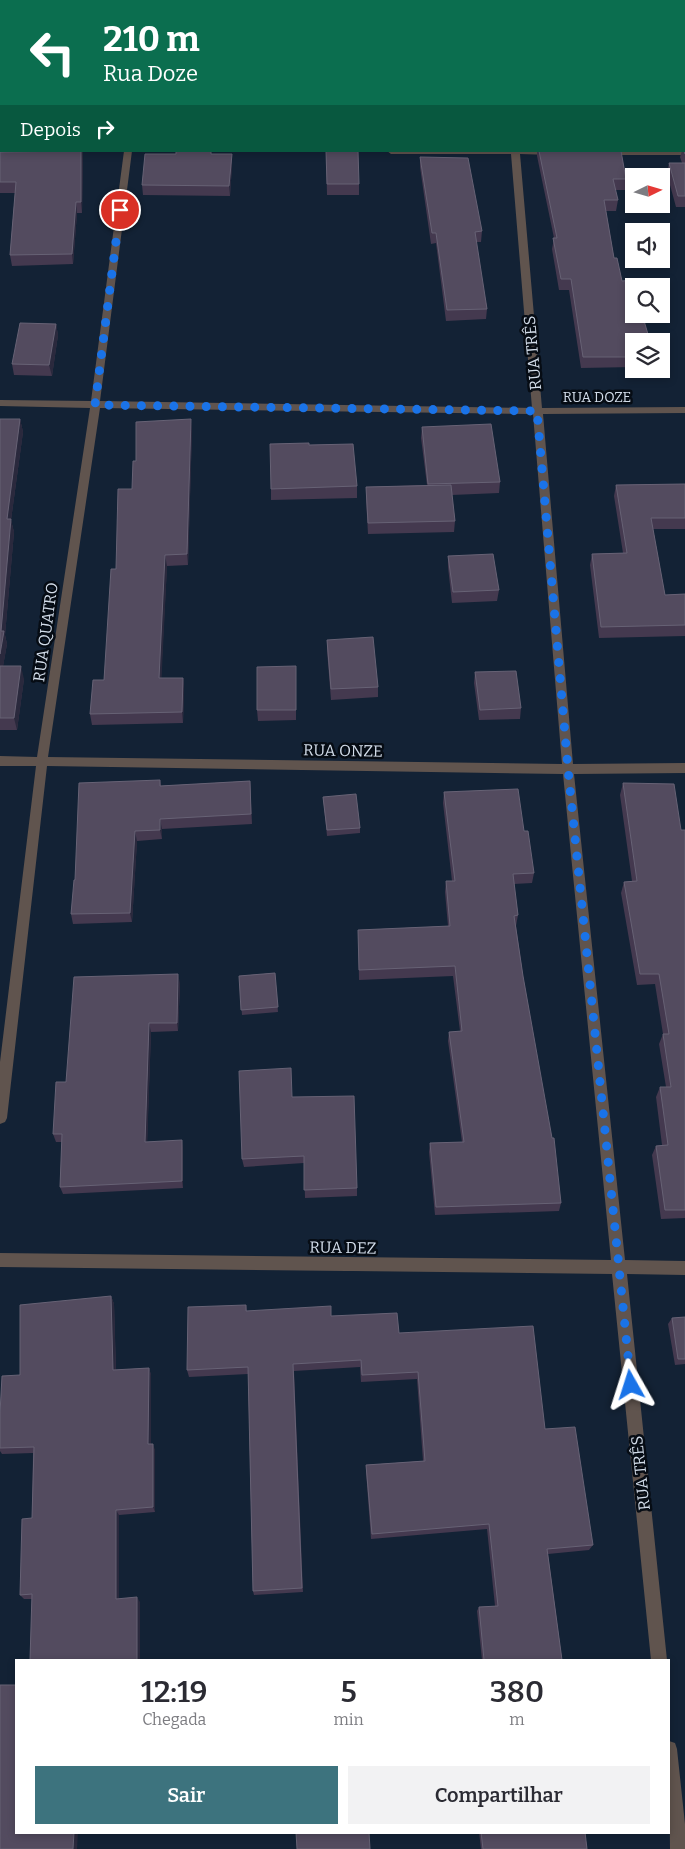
<!DOCTYPE html>
<html lang="pt">
<head>
<meta charset="utf-8">
<style>
	body { margin:0; font-family:Bitter,serif; background:#f2f2f3; color:#2b2b33; height:100vh; display:flex; flex-direction:column; font-size:19px; white-space:nowrap }
	* { box-sizing:border-box; margin:0 }
	p { font-size:16px; color:#7c7c81 }
	.icon { flex:none; width:28px; height:28px; fill:none; stroke:currentColor; stroke-width:2; stroke-linecap:round; stroke-linejoin:round }
	.map { position:relative; flex:1; overflow:hidden }
	.drawer { position:absolute; left:15px; top:1659px; width:655px; height:175px; display:flex; flex-direction:column; background:#fff; border-radius:0px; box-shadow:0 2px 8px #0003 }
	.drawer>* { flex:none }
	.top-card { position:absolute; left:0px; top:0px; width:685px; height:152px; box-shadow:0 2px 8px #0003; background:#0b6e4f; color:#fff; overflow:hidden }
	.needle { width:32px; rotate:85deg }
	.controls { position:absolute; left:625px; top:168px; display:grid; gap:10px }
	.controls a { display:grid; place-items:center; width:45px; height:45px; border-radius:0px; background:#fff; box-shadow:0 2px 8px #0003; font-size:25px }
	.pin { position:absolute; display:grid; place-items:center; width:42px; height:42px; color:#fff; margin:-21px; border:2px solid #fff; border-radius:50%; box-shadow:0 1px 5px #0007 }
	.me { position:absolute; width:55px; margin:-28px; rotate:354deg; stroke-linejoin:round; filter:drop-shadow(0 0 4px #0008) }
	.turn { display:flex; align-items:center; gap:18px; height:105px; padding:0 20px; font-size:22px }
	.turn .icon { width:65px; height:65px; stroke-width:2.5 }
	.turn b { display:block; font-size:35px; line-height:42px }
	.then { display:flex; align-items:center; height:48px; padding:0 20px; background:#0003; gap:10px; font-size:19px }
	.eta { display:flex; justify-content:space-evenly; align-items:center; height:85px; text-align:center }
	.eta b { font-size:30px; font-weight:600; line-height:35px }
	.button { display:flex; gap:10px; margin-top:auto; padding:10px 20px }
	.button a { flex:1; height:58px; border-radius:0px; background:#3d737e; color:#fff; font-size:20px; font-weight:600; line-height:58px; text-align:center }
	.button a+a { background:#f2f2f3; color:#2b2b33 }
	.map>svg:first-child { display:block }
	.lines { fill:none; stroke-linecap:round; stroke-linejoin:round }
	.minor { fill:#60544e; fill-rule:evenodd }
	.wall { fill:#44394f }
	.shaded-wall { fill:#2a293d }
	.building { fill:#534b5f; stroke:#676275 }
	.route { stroke:#1a73e8; stroke-width:9; stroke-dasharray:0 16.2 }
	.labels { text-anchor:middle; stroke-width:5; stroke-linejoin:round; paint-order:stroke }
	.far-street-label { font-size:14px; fill:#d3ddea; stroke:#060c14 }
	.street-label { font-size:16px; fill:#d3ddea; stroke:#060c14 }
</style>
</head>
<body>
<div class="map">
<svg width="685" height="1849" viewBox="0 0 685 1849">
	<rect width="100%" height="100%" fill="#132235"/>
	<g class="lines">
		<path class="minor" d="M143,0H151V1H143Z
			M497,0H505V1H497Z
			M0,144H1V150H0Z
			M684,149L685,155H606L602,152L684,151Z
			M124,151H132L100,401L532,408L511,154H391L387,151H557L553,155L520,154L542,408L685,407V413L543,414L573,764L685,763V773L574,774L625,1260L685,1261V1275L627,1274L667,1660H651L612,1274L0,1267V1253L611,1260L563,774L47,766L7,1118L5,1122L0,1124V1062L36,766H0V756L37,757L90,408L0,406V400L91,401ZM100,408L533,414L562,764L48,757Z
			M669,1741L675,1743L677,1749L685,1824V1849H670Z"/>
	</g>
	<path class="wall" d="M356,0H464L422,1H356Z
		M685,83V207H676L667,174L669,163H682L680,157L682,151H684Z
		M83,151L82,213H77L73,264L12,266L10,255L15,193H0V152Z
		M176,151H211V154H232V165L230,196L143,195L142,185L176,154Z
		M326,151L359,184V195H327Z
		M537,151H621L626,179L625,190H615L618,200L616,211H606L614,258L634,341V367L581,368L569,290H559L552,249L554,238L537,156Z
		M420,157L482,231L481,242H476L487,309L486,319L446,321L436,243L431,244L420,167Z
		M56,324L58,335L52,376L14,375L12,364Z
		M0,419H20L23,432L11,520L14,532L5,635L7,644L3,666L24,679L17,730H0Z
		M422,427L500,482L499,493L452,495L455,521L454,532L368,534L366,498V487L427,485L421,438Z
		M192,430L188,565L167,566L161,678H183L184,688L183,723L92,725L90,714L104,680L116,569L132,489L136,461Z
		M309,445L357,486V498L271,500V489Z
		M685,484V529H653L665,595L685,594V636L599,638L590,565L592,554L623,553L614,496L616,485Z
		M448,556L499,590L497,601L452,603L448,567Z
		M327,640L378,687V697L331,700L327,650Z
		M296,666V720L258,721L257,710Z
		M475,672L521,708L520,719L479,720L474,683Z
		M160,780L161,786L250,781L252,824L162,829V839L137,841L132,922L73,924L71,914L75,880Z
		M623,783L681,830H685V1218L661,1219L652,1155L656,1146L662,1145L656,1097L660,1087H666L659,1044L663,1034L655,984L637,985L621,893L624,882L632,881L620,795Z
		M444,792L524,831L534,873L532,883L514,884L518,915L516,926L523,976L561,1203L559,1211L435,1215L429,1152L430,1143L462,1142L448,1041L449,1032L460,1031L453,976L359,980L358,930L448,926L445,892L446,881H452L443,803Z
		M323,797L360,828V833L327,836Z
		M275,973L278,1012L242,1015L239,976Z
		M180,983L178,1031L151,1032L147,1142L183,1148V1188L63,1194L60,1187L62,1142H56L53,1134L66,1082Z
		M292,1097L357,1188V1196L305,1198L304,1163L244,1167L242,1159Z
		M111,1296L114,1304L116,1370L149,1368L151,1375V1444L155,1450V1512L119,1515V1599L140,1602V1660H30L32,1599H24L20,1595L32,1518L33,1453L2,1454L0,1451V1413Z
		M246,1305L247,1311L331,1316L399,1333L545,1429L593,1545L589,1550L548,1554L562,1660H482L477,1611L479,1607L495,1606L487,1529L371,1539L366,1471V1465L423,1461L417,1379L361,1382L360,1367L294,1371L303,1592L254,1595L253,1591L248,1374L189,1377L187,1370Z
		M685,1317V1364L675,1365L668,1324L672,1318Z
		M479,1832H585L587,1849H481Z"/>
	<path class="shaded-wall" d="M684,137H685V148H684Z
		M81,151H83L82,213L81,202Z
		M232,154V165L230,196L229,186Z
		M76,202L77,213L73,264L72,254Z
		M56,324L58,335L52,376L49,365Z
		M20,419L23,432L11,520L14,532L5,635L7,644L1,678L0,674V654L7,519Z
		M191,419L192,430L188,565L187,554Z
		M165,555L167,566L161,689L159,678Z
		M21,666L24,679L17,730L14,718Z
		M183,678L184,688L183,723L182,712Z
		M160,819L162,829V839L160,830Z
		M135,831L137,841L132,922L130,913Z
		M178,974L180,983L178,1031L177,1023Z
		M149,1023L151,1032L147,1150L145,1142Z
		M182,1140L183,1148V1188L182,1181Z
		M111,1296L114,1304L116,1377L113,1370Z
		M149,1368L151,1375V1450L148,1444Z
		M153,1444L155,1450V1512L153,1507Z
		M116,1510L119,1515V1603L116,1599Z
		M137,1597L140,1602V1660H137Z
		M74,1832H78L77,1849H73Z"/>
	<path class="building" d="M13,0H94V1H13Z
		M172,0H214V1H172Z
		M532,0H589V1H532Z
		M684,83H685V137H684Z
		M684,145H685V154L684,150Z
		M81,151V202H76L72,254L10,255L16,182H0V152Z
		M176,151H211V154H232L229,186L142,185L145,154H176Z
		M326,151H358L359,184H327Z
		M539,151H621L626,179H613L618,200H604L614,258H617L622,281L632,280L634,286V314H642L650,341H634V357H583L571,279H561L553,238H557Z
		M420,157L468,158L482,231L475,232L487,309L447,310L436,233H432Z
		M669,163H685V196H678Z
		M20,323L56,324L49,365L12,364Z
		M0,419H20L7,519H11L1,631H4L0,654Z
		M191,419L187,554L165,555L159,678H183L182,712L90,714L93,680H104L111,569H116L118,489H132L133,461H136V422Z
		M491,424L500,482L428,484L422,427Z
		M309,443V445L353,444L357,486L271,489L270,444Z
		M685,484V518H651L665,595L685,594V625L601,627L592,554L627,553L616,485Z
		M451,485L455,521L368,523L366,487Z
		M493,554L499,590L453,592L448,556Z
		M373,637L378,687L331,689L327,640Z
		M0,666H21L14,718H0Z
		M296,666V710H257V667Z
		M516,671L521,708L480,710L475,672Z
		M160,780V786L250,781L251,814L160,819V830L135,831L130,913L71,914L74,880H75L79,783Z
		M623,783L674,784L681,830H685V1210H665L656,1146L668,1145L660,1087H671L663,1034H669L659,974H640L624,882L637,881Z
		M518,789L524,831H528L534,873L513,874L518,915L514,916L523,976L552,1138H554L561,1203L436,1207L430,1143L464,1142L449,1032L462,1031L455,966L359,970L358,930L450,926L446,881H455L444,792Z
		M356,794L360,828L327,830L323,797Z
		M275,973L278,1007L241,1010L239,976Z
		M178,974L177,1023H149L145,1142L182,1140V1181L60,1187L62,1134H53L56,1082H66L74,977Z
		M291,1068L292,1097L354,1096L357,1188L304,1190V1156L242,1159L239,1071Z
		M111,1296L113,1370L149,1368L148,1444H153V1507L116,1510V1599L137,1597V1660H30L32,1594L20,1595L22,1519L32,1518L34,1447L0,1448V1413L2,1376L20,1375V1305Z
		M246,1305V1311L331,1306V1316L397,1313L399,1333L533,1326L545,1429L575,1427L593,1545L547,1549L562,1660H484L479,1607L498,1606L489,1524L372,1534L366,1465L425,1461L418,1372L362,1375L361,1360L293,1364L302,1588L253,1591L248,1367L187,1370L188,1307Z
		M685,1317V1359H678L672,1318Z
		M0,1685H16V1832H74L73,1849H0Z
		M296,1832H369L370,1849H297Z
		M481,1832H585L587,1849H483Z"/>
	<g class="lines">
		<path class="route" d="M120,210L95,405L537,411L568,769L631,1385"/>
	</g>
	<g class="labels">
		<g class="far-street-label">
			<text x="597" y="402">RUA DOZE</text>
		</g>
		<g class="street-label">
			<text transform="translate(532 353) rotate(-95)" y="6">RUA TRÊS</text>
			<text transform="translate(45 632) rotate(-82)" y="6">RUA QUATRO</text>
			<text transform="translate(343 750) rotate(1)" y="6">RUA ONZE</text>
			<text transform="translate(343 1247) rotate(1)" y="6">RUA DEZ</text>
			<text transform="translate(640 1473) rotate(-96)" y="6">RUA TRÊS</text>
		</g>
	</g>
</svg>
<div class="controls">
<a><svg class="needle" viewBox="-14 -14 28 28"><path d="M0-13l5 13h-10z" fill="#e53935"/><path d="M0 13l5-13h-10z" fill="#7c7c81"/></svg></a>
<a><svg class="icon" aria-label="sound" viewBox="0 0 24 24"><path d="M4 9h4l5-4v14l-5-4H4zM17 9q2 3 0 6"/></svg></a>
<a><svg class="icon" aria-label="search" viewBox="0 0 24 24"><circle cx="10" cy="10" r="6"/><path d="M15 15l6 6"/></svg></a>
<a><svg class="icon" aria-label="layers" viewBox="0 0 24 24"><path d="M12 4l9 5-9 5-9-5zM3 14l9 5 9-5"/></svg></a>
</div>
<div class="pin" style="left:120px;top:210px;background:#d93025"><svg class="icon" aria-label="arrive" viewBox="0 0 24 24"><path d="M6 21V4h12l-3 4 3 4H6"/></svg></div>
<svg class="me" style="left:631px;top:1385px" viewBox="-20 -20 40 40"><path d="M0-17L14 15 0 8-14 15z" fill="#1a73e8" stroke="#fff" stroke-width="4"/></svg>
<div class="top-card">
<div class="turn"><svg class="icon" aria-label="left" viewBox="0 0 24 24"><path d="M17 20v-9H6M10 6l-5 5 5 5"/></svg><div><b>210 m</b>Rua Doze</div></div>
<div class="then">Depois<svg class="icon" aria-label="right" viewBox="0 0 24 24"><path d="M7 20v-9h11M14 6l5 5-5 5"/></svg></div>
</div>
<section class="drawer">
<div class="eta">
<div><b>12:19</b><p>Chegada</p></div>
<div><b>5</b><p>min</p></div>
<div><b>380</b><p>m</p></div>
</div>
<div class="button"><a>Sair</a><a>Compartilhar</a></div>
</section>
</div>
</body>
</html>
